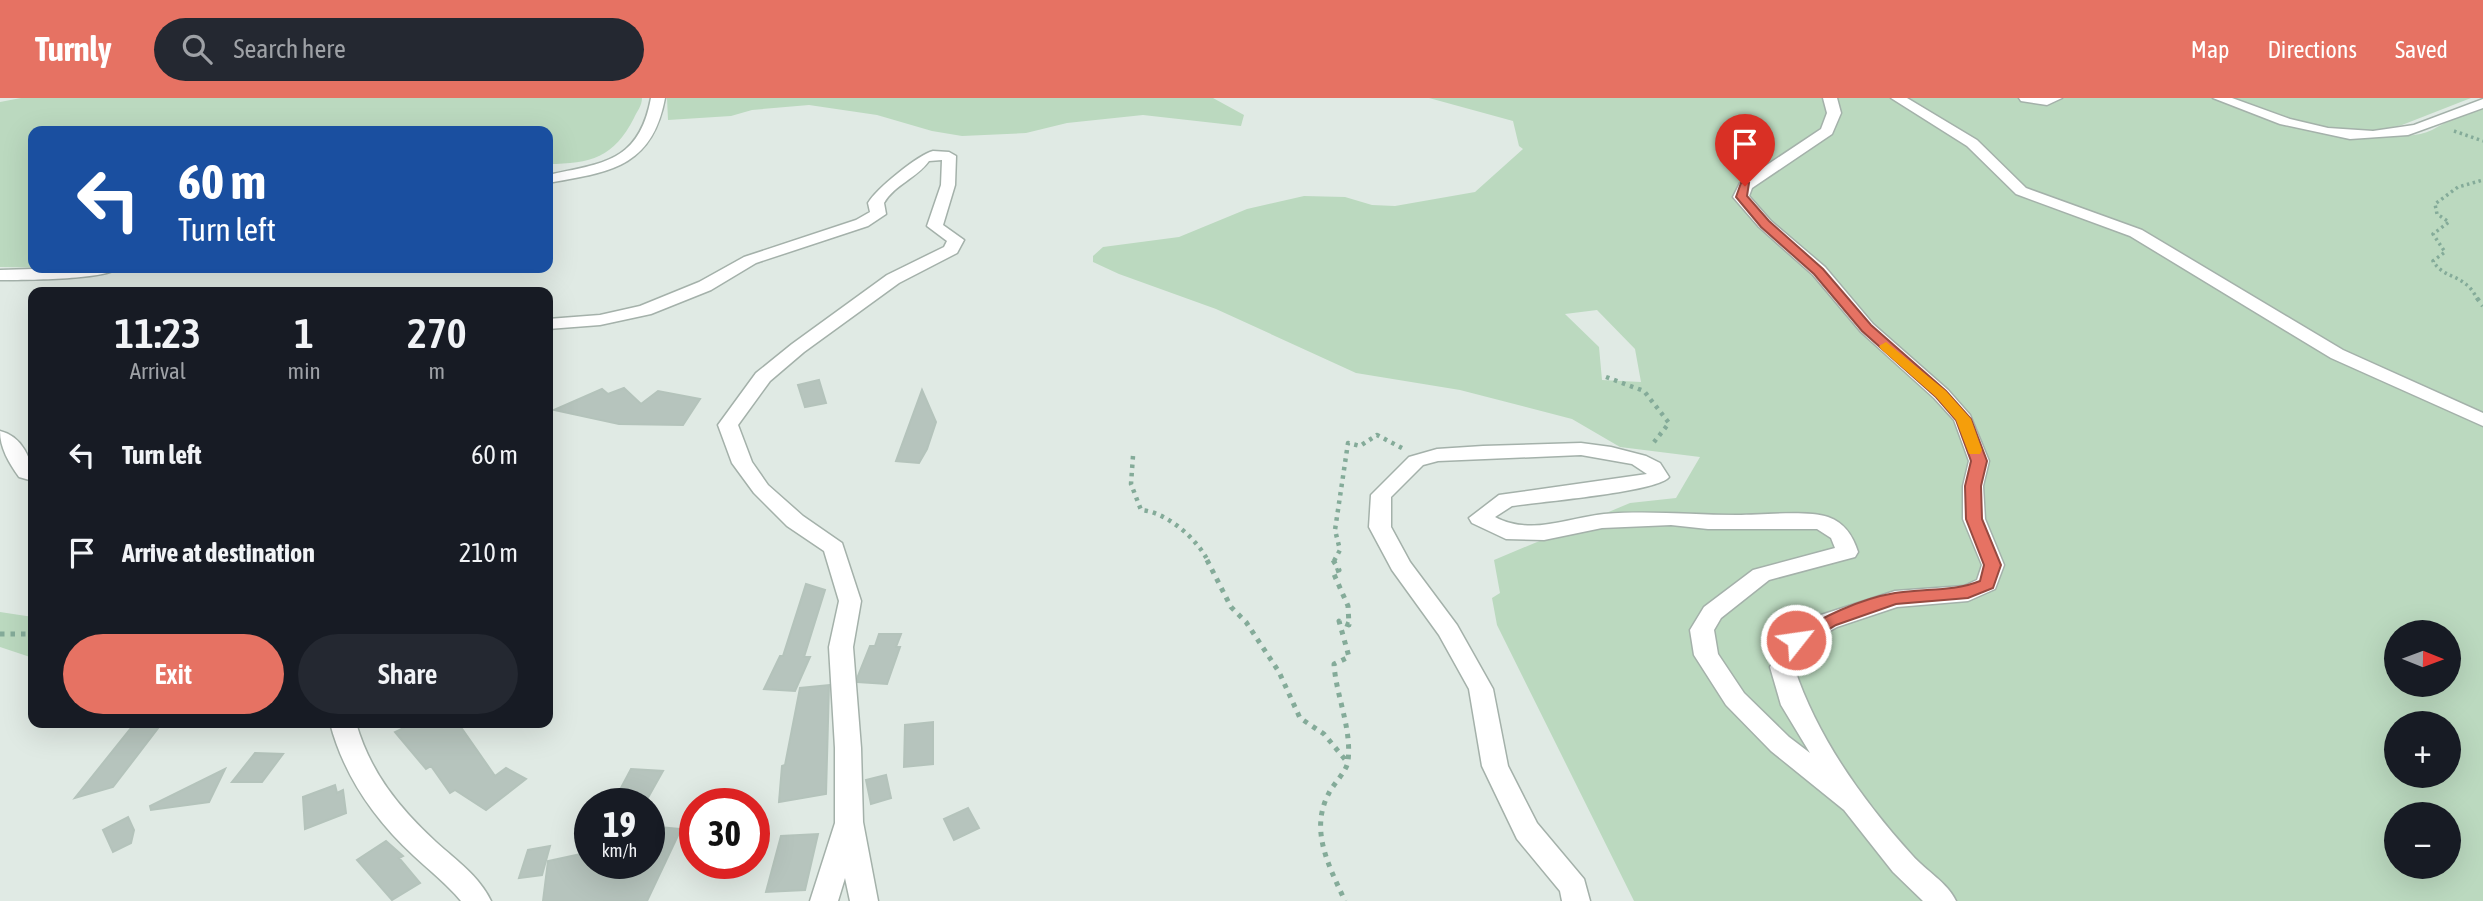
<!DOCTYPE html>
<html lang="en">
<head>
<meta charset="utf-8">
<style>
	body { margin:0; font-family:"Asap Condensed",sans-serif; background:#242831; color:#f1f3f6; height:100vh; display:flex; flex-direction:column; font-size:26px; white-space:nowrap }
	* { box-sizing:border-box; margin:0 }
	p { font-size:23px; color:#9ea1a6 }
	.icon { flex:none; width:38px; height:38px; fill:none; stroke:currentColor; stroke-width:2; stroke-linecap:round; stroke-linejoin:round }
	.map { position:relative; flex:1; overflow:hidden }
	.panel { position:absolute; left:28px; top:189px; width:525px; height:441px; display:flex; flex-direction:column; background:#171b24; border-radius:14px; box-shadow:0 7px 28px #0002 }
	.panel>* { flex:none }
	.hud { position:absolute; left:28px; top:28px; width:525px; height:147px; border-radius:14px; box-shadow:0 7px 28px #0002; background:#1a4fa0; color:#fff; overflow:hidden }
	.needle { width:46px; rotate:91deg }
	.controls { position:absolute; left:2384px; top:522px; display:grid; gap:14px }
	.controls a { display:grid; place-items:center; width:77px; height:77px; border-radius:50%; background:#171b24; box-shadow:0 7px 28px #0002; font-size:35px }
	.speed { position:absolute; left:574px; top:690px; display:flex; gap:14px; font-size:35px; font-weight:700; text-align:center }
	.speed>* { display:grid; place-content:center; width:91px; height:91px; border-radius:50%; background:#171b24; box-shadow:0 7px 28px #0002; line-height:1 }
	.speed small { font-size:18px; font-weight:400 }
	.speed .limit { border:10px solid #d22; background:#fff; color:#111 }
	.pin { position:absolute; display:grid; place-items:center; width:60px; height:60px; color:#fff; margin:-72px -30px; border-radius:50% 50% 50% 0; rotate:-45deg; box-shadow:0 0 7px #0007 }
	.pin .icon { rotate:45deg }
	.me { position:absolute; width:77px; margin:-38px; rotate:60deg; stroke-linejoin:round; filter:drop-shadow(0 0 5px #0008) }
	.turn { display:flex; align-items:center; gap:24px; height:147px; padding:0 35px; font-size:32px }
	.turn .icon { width:91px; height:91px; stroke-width:2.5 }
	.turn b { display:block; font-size:49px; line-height:60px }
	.eta { display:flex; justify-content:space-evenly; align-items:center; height:119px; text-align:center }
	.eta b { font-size:42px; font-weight:600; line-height:49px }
	.action { display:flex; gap:14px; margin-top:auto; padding:14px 35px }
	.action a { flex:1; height:80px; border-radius:42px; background:#e67263; color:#fff; font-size:28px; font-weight:600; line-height:80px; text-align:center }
	.action a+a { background:#242831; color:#f1f3f6 }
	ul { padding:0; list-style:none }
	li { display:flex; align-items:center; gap:21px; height:98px; padding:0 35px }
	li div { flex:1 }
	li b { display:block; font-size:26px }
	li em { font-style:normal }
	header { display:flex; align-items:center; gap:42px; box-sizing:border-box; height:98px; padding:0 35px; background:#e67263; color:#fff }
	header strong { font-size:33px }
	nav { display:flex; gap:38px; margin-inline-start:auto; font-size:24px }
	.search { width:490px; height:63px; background:#242831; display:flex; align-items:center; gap:18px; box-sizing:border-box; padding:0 24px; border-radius:38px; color:#9ea1a6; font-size:26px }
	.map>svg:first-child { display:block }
	.green { fill:#bbd9bf; fill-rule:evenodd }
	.building { fill:#b6c4bd; stroke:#b4c3bb; stroke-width:2 }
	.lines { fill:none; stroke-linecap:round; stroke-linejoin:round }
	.street-casing { stroke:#a4b1aa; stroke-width:3 }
	.path-far2 { stroke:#84ab99; stroke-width:3.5; stroke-dasharray:2.5 3.5; stroke-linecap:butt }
	.path-far1 { stroke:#84ab99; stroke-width:4.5; stroke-dasharray:3.5 5; stroke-linecap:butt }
	.path { stroke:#84ab99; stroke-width:5; stroke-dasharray:4.5 6; stroke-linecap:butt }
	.street { fill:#fff; fill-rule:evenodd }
	.route { fill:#e67263; stroke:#964a40; stroke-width:2 }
	.slow { fill:#f59e0b }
</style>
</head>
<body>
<header>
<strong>Turnly</strong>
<div class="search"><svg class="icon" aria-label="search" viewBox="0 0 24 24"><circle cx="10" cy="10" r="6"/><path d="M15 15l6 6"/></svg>Search here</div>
<nav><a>Map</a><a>Directions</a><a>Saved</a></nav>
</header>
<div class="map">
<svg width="2483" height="803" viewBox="0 0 2483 803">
	<rect width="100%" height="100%" fill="#e0eae4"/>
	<path class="green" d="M21,0H642C642,8 637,13 634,20C614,59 591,66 548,66V33H33V170H66L0,169V4Z
		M667,0H1213L1244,17L1241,28L1143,17L1067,25L1026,35L962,38L932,33L877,17L809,7L752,12L731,18L668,22Z
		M1429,0H2471L2402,27L2375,33L2382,39C2397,38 2418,39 2432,32C2449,22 2464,16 2483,11V803H1634L1497,527L1492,500L1500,495L1494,462L1630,405L1676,400L1700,359L1620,349L1572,321L1460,292L1356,275L1216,211L1119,176L1093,164V158L1103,149L1179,139L1247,111L1304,98L1345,99L1372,107L1395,108L1475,94L1523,51L1519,48L1513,23ZM1597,212L1635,251L1641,284L1602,282L1599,249L1565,216ZM2396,534H2448V586H2396ZM2396,625H2448V677H2396ZM2396,716H2448V768H2396Z
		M0,514L33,519V560L0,549Z"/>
	<path class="building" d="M819,282L826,305L805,309L798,287Z
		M624,290L641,306L658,293L700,301L683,327L619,326L554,312L602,291L608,296Z
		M922,292L936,324L927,351L919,365L896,363Z
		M806,486L825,492L804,559H810L795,593L764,591L780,558H783Z
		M879,536H901L896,549H900L887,586L858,584V578L870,548H875Z
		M829,587L826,696L779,704L782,668L785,667L800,590Z
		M933,624V666L904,669L905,627Z
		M414,625H458L495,678L506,670L526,681L486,712L455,692L450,695L431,668L426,671L395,634Z
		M159,629L113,689L75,700L131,630Z
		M255,655L283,656L262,684H232Z
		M225,671L209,704L151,712L150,708Z
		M631,671L663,673L645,705H613Z
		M886,677L891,700L871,706L866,682Z
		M335,687L337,695L343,692L346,715L305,731L303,699Z
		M968,710L979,730L954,742L944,721Z
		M128,719L134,732L131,745L113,754L103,732Z
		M649,728L681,731L647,803H543L548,763L590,754V765H649Z
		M818,736L805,792L766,794L781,738Z
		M386,743L403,758L399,760L420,785L392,802L357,762Z
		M550,748L542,777L519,780L528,752Z"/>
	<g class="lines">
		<g class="street-casing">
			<path id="street" d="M651,0H665C652,70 609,74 548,85V77C604,65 639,64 651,0Z
				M1823,0H1837L1841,15L1832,36L1752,90L1749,98L1771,123L1825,169L1873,226L1948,292L1970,317L1989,363L1983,388L1985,421L2004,467L1995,491L1968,503L1897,509L1837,529L1805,547L1794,569C1817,639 1863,703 1912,757C1926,773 1947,784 1956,803H1923L1893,774L1844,712L1771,653L1726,607L1694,557L1690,532L1704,509L1753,472L1835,450L1831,440L1817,431H1708L1671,427L1602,430L1544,442L1506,441L1472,425L1469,420L1499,397L1506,396L1647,376L1632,366L1581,357L1438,363L1423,367L1391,399V429L1410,464L1457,527L1493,591L1508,668L1537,725L1584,781L1590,803H1562L1560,793L1517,741L1482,668L1469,591L1439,537L1392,472L1369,429L1371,397L1409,359L1437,351L1483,348L1581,345L1611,349L1646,358L1660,365L1669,379C1658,394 1537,404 1512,408L1495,419C1531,438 1567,420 1604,416C1649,412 1693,417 1737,417C1761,417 1808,412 1828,419C1845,425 1853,438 1858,454L1855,459L1769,482L1721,520L1714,532L1718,556L1744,595L1789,639L1810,655L1781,607L1770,569L1788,536L1821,517L1895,493L1964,488L1977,482L1982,467L1963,421V388L1969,363L1954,322L1934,300L1861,234L1813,177L1759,129L1733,99L1740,85L1821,31L1827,15Z
				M1891,0H1907L1977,42L2026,90L2142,132L2343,252L2483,315V328L2331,260L2130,138L2016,96L1967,48Z
				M2019,0H2062L2047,7L2021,3Z
				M2213,0H2232L2290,21L2328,30L2373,33L2414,27L2483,1V10L2408,37L2350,41L2280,26Z
				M933,53L949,54L956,58L955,87L943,127L964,142L957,155L899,185L804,254L770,283L738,327L752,364L768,387L803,418L842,445L861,503L853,549L861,650L863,724L878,803H850L845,780L838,803H810L835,725V650L829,549L839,503L824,453L787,428L754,395L732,365L718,327L756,275L792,246L887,177L944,149L947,143L927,128L941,87L942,62L929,63C917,80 894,87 884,105L886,116L868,128L756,165L711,192L651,216L600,227L548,231V221L600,217L640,208L699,184L744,159L856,122L870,114L868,105C877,90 918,57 933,53Z
				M66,170H118C106,182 21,182 0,182V172Z
				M0,333C22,338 33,362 33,383L19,379C9,365 0,350 0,333Z
				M330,625H356C370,674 399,710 436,744C457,763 479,778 491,803H461C447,786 430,773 414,758C374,721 344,678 330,625Z"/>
		</g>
		<path class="path-far2" d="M2454,33L2483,43
			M2478,202C2475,197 2472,191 2467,187C2456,177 2442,178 2433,163L2445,154L2433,136L2449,124L2437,116L2435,106L2458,89L2483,82"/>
		<path class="path-far1" d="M2477,200L2483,208
			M1606,279L1644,293L1669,325L1651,348
			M1133,358L1131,386L1141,412C1167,414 1197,441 1208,463
			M1334,463L1340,452L1335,432L1348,345L1360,348L1377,337L1402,350"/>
		<path class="path" d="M1207,462L1231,509L1246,524L1279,574L1300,620L1324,636L1348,665
			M1333,462L1339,472L1333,474L1348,508L1349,527L1339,523L1349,559L1334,566C1336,598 1352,630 1348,663C1347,673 1334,685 1329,695C1309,732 1329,768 1345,803
			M0,536H33"/>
		<use href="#street" class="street"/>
	</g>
	<path class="route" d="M1741,85H1749L1747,98L1769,123L1823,171L1871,227L1946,293L1971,321L1987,363L1981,388L1982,421L2001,467L1993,490L1968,500L1896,506L1836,527L1803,547H1790L1787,542L1790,538C1822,520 1858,501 1895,495C1923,490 1953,494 1980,483L1984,467L1966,421L1965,388L1971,363L1956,322L1936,299L1862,233L1814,176L1761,129L1736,99Z"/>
	<path class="slow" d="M1886,244L1946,293L1971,321L1982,352L1980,356H1969L1956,322L1936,299L1881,251L1879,248Z"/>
</svg>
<div class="controls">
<a><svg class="needle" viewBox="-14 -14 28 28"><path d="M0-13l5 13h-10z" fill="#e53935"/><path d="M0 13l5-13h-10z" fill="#9ea1a6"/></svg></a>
<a>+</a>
<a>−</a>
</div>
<div class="speed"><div>19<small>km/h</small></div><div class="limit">30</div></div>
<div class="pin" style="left:1745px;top:88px;background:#d93025"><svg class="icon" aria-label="arrive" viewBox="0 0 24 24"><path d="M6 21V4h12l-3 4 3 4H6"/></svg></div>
<svg class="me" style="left:1796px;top:542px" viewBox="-20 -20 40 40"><circle r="17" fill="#e67263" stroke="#fff" stroke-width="3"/><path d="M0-11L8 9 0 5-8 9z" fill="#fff"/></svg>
<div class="hud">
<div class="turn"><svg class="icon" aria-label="left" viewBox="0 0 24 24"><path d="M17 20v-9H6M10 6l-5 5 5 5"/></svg><div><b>60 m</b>Turn left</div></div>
</div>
<section class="panel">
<div class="eta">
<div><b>11:23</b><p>Arrival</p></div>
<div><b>1</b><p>min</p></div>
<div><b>270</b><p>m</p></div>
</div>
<ul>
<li><svg class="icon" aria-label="left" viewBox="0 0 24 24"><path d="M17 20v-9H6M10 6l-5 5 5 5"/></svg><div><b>Turn left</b></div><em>60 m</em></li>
<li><svg class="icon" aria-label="arrive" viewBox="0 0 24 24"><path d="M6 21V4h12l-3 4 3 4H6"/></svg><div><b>Arrive at destination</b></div><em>210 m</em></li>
</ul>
<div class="action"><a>Exit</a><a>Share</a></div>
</section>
</div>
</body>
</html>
